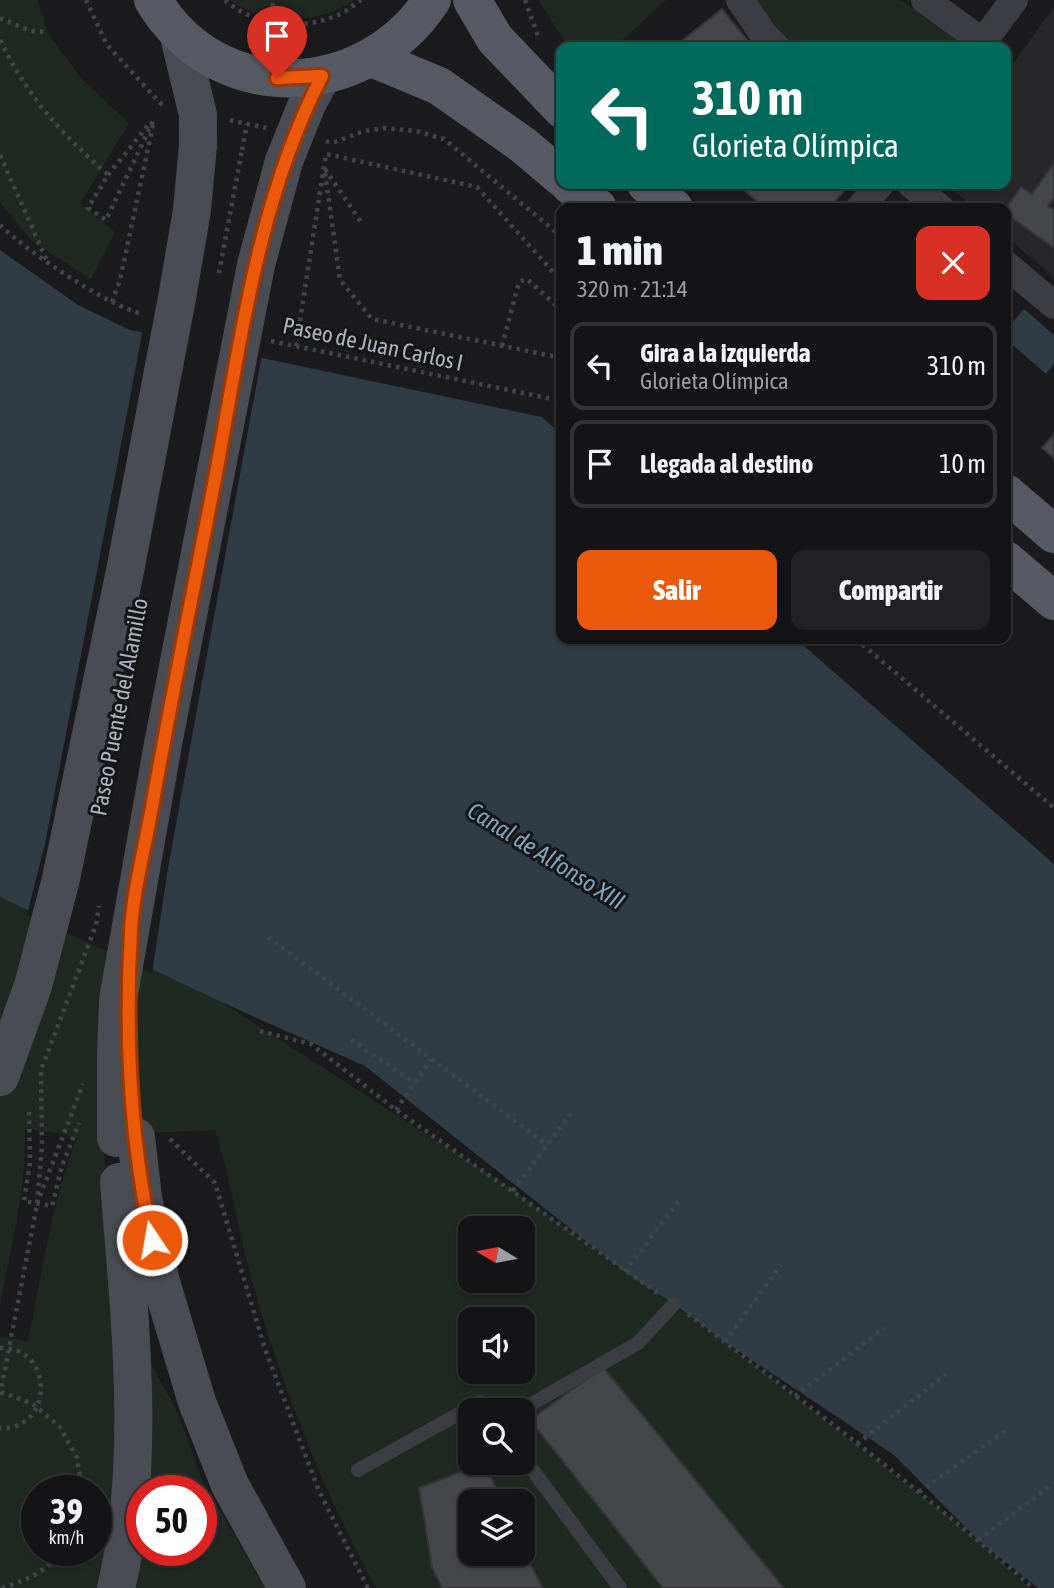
<!DOCTYPE html>
<html lang="es">
<head>
<meta charset="utf-8">
<style>
	body { margin:0; font-family:"Asap Condensed",sans-serif; background:#212123; color:#f1f3f6; height:100vh; display:flex; flex-direction:column; font-size:26px; white-space:nowrap }
	* { box-sizing:border-box; margin:0 }
	p { font-size:23px; color:#9d9ea1 }
	.icon { flex:none; width:38px; height:38px; fill:none; stroke:currentColor; stroke-width:2; stroke-linecap:round; stroke-linejoin:round }
	.map { position:relative; flex:1; overflow:hidden }
	.details { position:absolute; left:556px; top:203px; width:455px; height:441px; display:flex; flex-direction:column; background:#141416; border-radius:14px; box-shadow:0 2px 5px #0004,0 0 0 2px #333335 }
	.details>* { flex:none }
	.top-card { position:absolute; left:556px; top:42px; width:455px; height:147px; border-radius:14px; box-shadow:0 2px 5px #0004,0 0 0 2px #333335; background:#00695c; color:#fff; overflow:hidden }
	.needle { width:46px; rotate:280deg }
	.fabs { position:absolute; left:458px; top:1216px; display:grid; gap:14px }
	.fabs a { display:grid; place-items:center; width:77px; height:77px; border-radius:14px; background:#141416; box-shadow:0 2px 5px #0004,0 0 0 2px #333335; font-size:35px }
	.speed { position:absolute; left:21px; top:1475px; display:flex; gap:14px; font-size:35px; font-weight:700; text-align:center }
	.speed>* { display:grid; place-content:center; width:91px; height:91px; border-radius:50%; background:#141416; box-shadow:0 2px 5px #0004,0 0 0 2px #333335; line-height:1 }
	.speed small { font-size:18px; font-weight:400 }
	.speed .limit { border:10px solid #d22; background:#fff; color:#111 }
	.pin { position:absolute; display:grid; place-items:center; width:60px; height:60px; color:#fff; margin:-72px -30px; border-radius:50% 50% 50% 0; rotate:-45deg; box-shadow:0 0 7px #0007 }
	.pin .icon { rotate:45deg }
	.me { position:absolute; width:77px; margin:-38px; rotate:348deg; stroke-linejoin:round; filter:drop-shadow(0 0 5px #0008) }
	.turn { display:flex; align-items:center; gap:24px; height:147px; padding:0 21px; font-size:32px }
	.turn .icon { width:91px; height:91px; stroke-width:2.5 }
	.turn b { display:block; font-size:49px; line-height:60px }
	.round { display:grid; place-items:center; flex:none; width:74px; height:74px; border-radius:14px; background:#212123 }
	.head { display:flex; align-items:center; justify-content:space-between; height:119px; padding:0 21px }
	h1 { font-size:42px; font-weight:800; line-height:52px }
	.action { display:flex; gap:14px; margin-top:auto; padding:14px 21px }
	.action a { flex:1; height:80px; border-radius:14px; background:#ea580c; color:#fff; font-size:28px; font-weight:800; line-height:80px; text-align:center }
	.action a+a { background:#212123; color:#f1f3f6 }
	ul { padding:0; list-style:none }
	li { display:flex; align-items:center; gap:21px; height:88px; margin:0 14px 10px; padding:0 7px; border:4px solid #333335; border-radius:14px }
	li div { flex:1 }
	li b { display:block; font-size:26px }
	li em { font-style:normal }
	.map>svg:first-child { display:block }
	.built { fill:#27272a }
	.green { fill:#202921; fill-rule:evenodd }
	.water { fill:#303b43 }
	.pier { fill:#1b1b1d }
	.building { fill:#45464a; stroke:#353539; stroke-width:2 }
	.lines { fill:none; stroke-linecap:round; stroke-linejoin:round }
	.path { stroke:#41444a; stroke-width:4.5; stroke-dasharray:3.5 5; stroke-linecap:butt }
	.lane { stroke:#3c3d43; stroke-width:14 }
	.street { stroke:#3c3d43; stroke-width:28 }
	.secondary { stroke:#494c53; stroke-width:38 }
	.primary { stroke:#575a62; stroke-width:38 }
	.path-bridge { stroke:#41444a; stroke-width:4.5; stroke-dasharray:3.5 5; stroke-linecap:butt }
	.secondary-bridge { stroke:#494c53; stroke-width:38 }
	.route-casing { stroke:#983908; stroke-width:18 }
	.route { stroke:#ea580c; stroke-width:12 }
	.labels { text-anchor:middle; stroke-width:6; stroke-linejoin:round; paint-order:stroke }
	.street-label { font-size:23px; fill:#adb3bd; stroke:#161618 }
	.water-label { font-size:24px; font-style:italic; fill:#83a3b9; stroke:#161618 }
</style>
</head>
<body>
<div class="map">
<svg width="1054" height="1588" viewBox="0 0 1054 1588">
	<rect width="100%" height="100%" fill="#1b1b1d"/>
	<path class="built" d="M1054,7V278L1006,236V208H974L946,184H1006V73Z"/>
	<path class="green" d="M0,0H38L47,32L81,78L129,123L80,204L115,232L91,279L33,242L0,203Z
		M230,0H354C317,24 267,28 230,0Z
		M539,0H666L615,47H568Z
		M754,0H901L957,41L952,47H792Z
		M0,897L221,1002L513,1190L725,1342L978,1540L1029,1588H376C323,1491 282,1387 252,1281C238,1231 231,1179 215,1130L103,1135L120,1401L103,1588H0V1337L28,1341C42,1272 52,1202 77,1137L25,1128C27,1188 11,1246 0,1304ZM471,1228H523V1281H471ZM471,1320H523V1372H471ZM471,1410H523V1463H471ZM37,1491H96V1550H37ZM471,1502H523V1554H471Z
		M151,1364L178,1413L202,1480L265,1588H135L142,1550H201V1491H147Z"/>
	<path class="water" d="M0,250L78,305L130,330L542,417L562,435V639H796L1054,864V1588H1038L978,1540L894,1455L725,1342L674,1304L625,1272L365,1066L221,1002L0,897Z
		M1024,309L1054,335V364L1046,374L1006,339V330Z"/>
	<path class="pier" d="M143,329L262,354L168,868L152,973L27,914L45,844Z"/>
	<path class="building" d="M722,9L753,47H674Z
		M1054,163V198L1048,206L1054,210V248L1006,214V208L1021,187L1032,194Z
		M737,184H787L790,187L793,184H850L829,208H765Z
		M1054,434V458L1042,448Z
		M603,1367L784,1588H663L530,1420Z
		M483,1463H487L500,1502H471V1554H523V1551L543,1588H442L432,1568L419,1488Z"/>
	<g class="lines">
		<path class="path" d="M86,0L107,45L163,106
			M225,0C254,26 303,31 338,15C346,12 353,5 361,0
			M525,0L538,36
			M0,18L30,31L47,32
			M269,23L274,0
			M0,40C29,99 60,132 108,175L88,208L106,220L155,117
			M230,120L266,128
			M326,141L332,143L364,131L384,128L416,131L444,139L562,237
			M242,150L247,124
			M0,155L47,261
			M325,169L361,222
			M325,173L340,280L372,319L562,358
			M108,175L150,123
			M0,225C27,251 107,306 143,314
			M112,302L120,280L153,125
			M271,341L562,401
			M296,346L326,154L477,187L562,282
			M502,346L519,282L527,279L562,311
			M856,639L1054,808
			M268,937L547,1145
			M260,1031L311,1044L396,1110L658,1293
			M351,1040L415,1083
			M396,1110L431,1059
			M29,1112L30,1163L24,1201L52,1206L62,1166L79,1123
			M170,1139L215,1183L265,1349L319,1491L368,1588
			M513,1191L571,1113
			M40,1196L83,1084
			M625,1272L680,1199
			M688,1314C805,1403 923,1491 1033,1588
			M725,1342L781,1265
			M0,1348C56,1347 53,1431 0,1428
			M1,1392L33,1404L60,1427L77,1458L82,1491
			M0,1395L37,1204L42,1146L41,1070L96,925L99,906
			M795,1396L884,1328
			M857,1444L946,1374
			M919,1492L1009,1428
			M978,1540L1054,1483
			M2,1588C24,1581 48,1572 61,1550"/>
		<path class="lane" d="M521,1410L638,1343L674,1304
			M523,1457L620,1588
			M358,1470L480,1402L487,1410"/>
		<path class="street" d="M740,0L764,35L776,47
			M925,0L983,42
			M979,47L1014,0
			M911,184L940,208
			M860,208L880,184
			M1006,265L1054,305"/>
		<path class="secondary" d="M178,32L198,115V145
			M284,161L307,104L322,76
			M136,1137L143,1198L161,1282L197,1402L230,1485L287,1588
			M116,1588C147,1461 129,1311 119,1182"/>
		<path class="primary" d="M153,0C218,108 365,101 432,0
			M472,0L495,39L562,109
			M372,58L439,86L523,145L562,178
			M569,184L598,208
			M646,184L674,208
			M1006,493L1054,534
			M1006,560L1054,601"/>
		<path class="path-bridge" d="M219,273L242,150"/>
		<path class="secondary-bridge" d="M0,1077L33,986L60,883L125,571L177,298L192,210L198,145
			M116,1138V1056L118,1000L163,744L237,363L256,265L284,161"/>
	</g>
	<g class="lines">
		<g class="route-casing">
			<path id="route" d="M152,1240C130,1140 125,1033 131,931C133,891 145,847 152,807C171,699 193,592 214,484C240,347 257,201 322,76L277,78"/>
		</g>
		<use href="#route" class="route"/>
	</g>
	<g class="labels">
		<g class="street-label">
			<text transform="translate(373 344) rotate(12)" y="8">Paseo de Juan Carlos I</text>
			<text transform="translate(119 707) rotate(-79)" y="8">Paseo Puente del Alamillo</text>
		</g>
		<g class="water-label">
			<text transform="translate(546 856) rotate(32)" y="8">Canal de Alfonso XIII</text>
		</g>
	</g>
</svg>
<div class="fabs">
<a><svg class="needle" viewBox="-14 -14 28 28"><path d="M0-13l5 13h-10z" fill="#e53935"/><path d="M0 13l5-13h-10z" fill="#9d9ea1"/></svg></a>
<a><svg class="icon" aria-label="sound" viewBox="0 0 24 24"><path d="M4 9h4l5-4v14l-5-4H4zM17 9q2 3 0 6"/></svg></a>
<a><svg class="icon" aria-label="search" viewBox="0 0 24 24"><circle cx="10" cy="10" r="6"/><path d="M15 15l6 6"/></svg></a>
<a><svg class="icon" aria-label="layers" viewBox="0 0 24 24"><path d="M12 4l9 5-9 5-9-5zM3 14l9 5 9-5"/></svg></a>
</div>
<div class="speed"><div>39<small>km/h</small></div><div class="limit">50</div></div>
<div class="pin" style="left:277px;top:78px;background:#d93025"><svg class="icon" aria-label="arrive" viewBox="0 0 24 24"><path d="M6 21V4h12l-3 4 3 4H6"/></svg></div>
<svg class="me" style="left:152px;top:1240px" viewBox="-20 -20 40 40"><circle r="17" fill="#ea580c" stroke="#fff" stroke-width="3"/><path d="M0-11L8 9 0 5-8 9z" fill="#fff"/></svg>
<div class="top-card">
<div class="turn"><svg class="icon" aria-label="left" viewBox="0 0 24 24"><path d="M17 20v-9H6M10 6l-5 5 5 5"/></svg><div><b>310 m</b>Glorieta Olímpica</div></div>
</div>
<section class="details">
<div class="head"><div><h1>1 min</h1><p>320 m · 21:14</p></div><a class="round" style="background:#d93025;color:#fff"><svg class="icon" aria-label="close" viewBox="0 0 24 24"><path d="M6 6l12 12M18 6L6 18"/></svg></a></div>
<ul>
<li><svg class="icon" aria-label="left" viewBox="0 0 24 24"><path d="M17 20v-9H6M10 6l-5 5 5 5"/></svg><div><b>Gira a la izquierda</b><p>Glorieta Olímpica</p></div><em>310 m</em></li>
<li><svg class="icon" aria-label="arrive" viewBox="0 0 24 24"><path d="M6 21V4h12l-3 4 3 4H6"/></svg><div><b>Llegada al destino</b></div><em>10 m</em></li>
</ul>
<div class="action"><a>Salir</a><a>Compartir</a></div>
</section>
</div>
</body>
</html>
